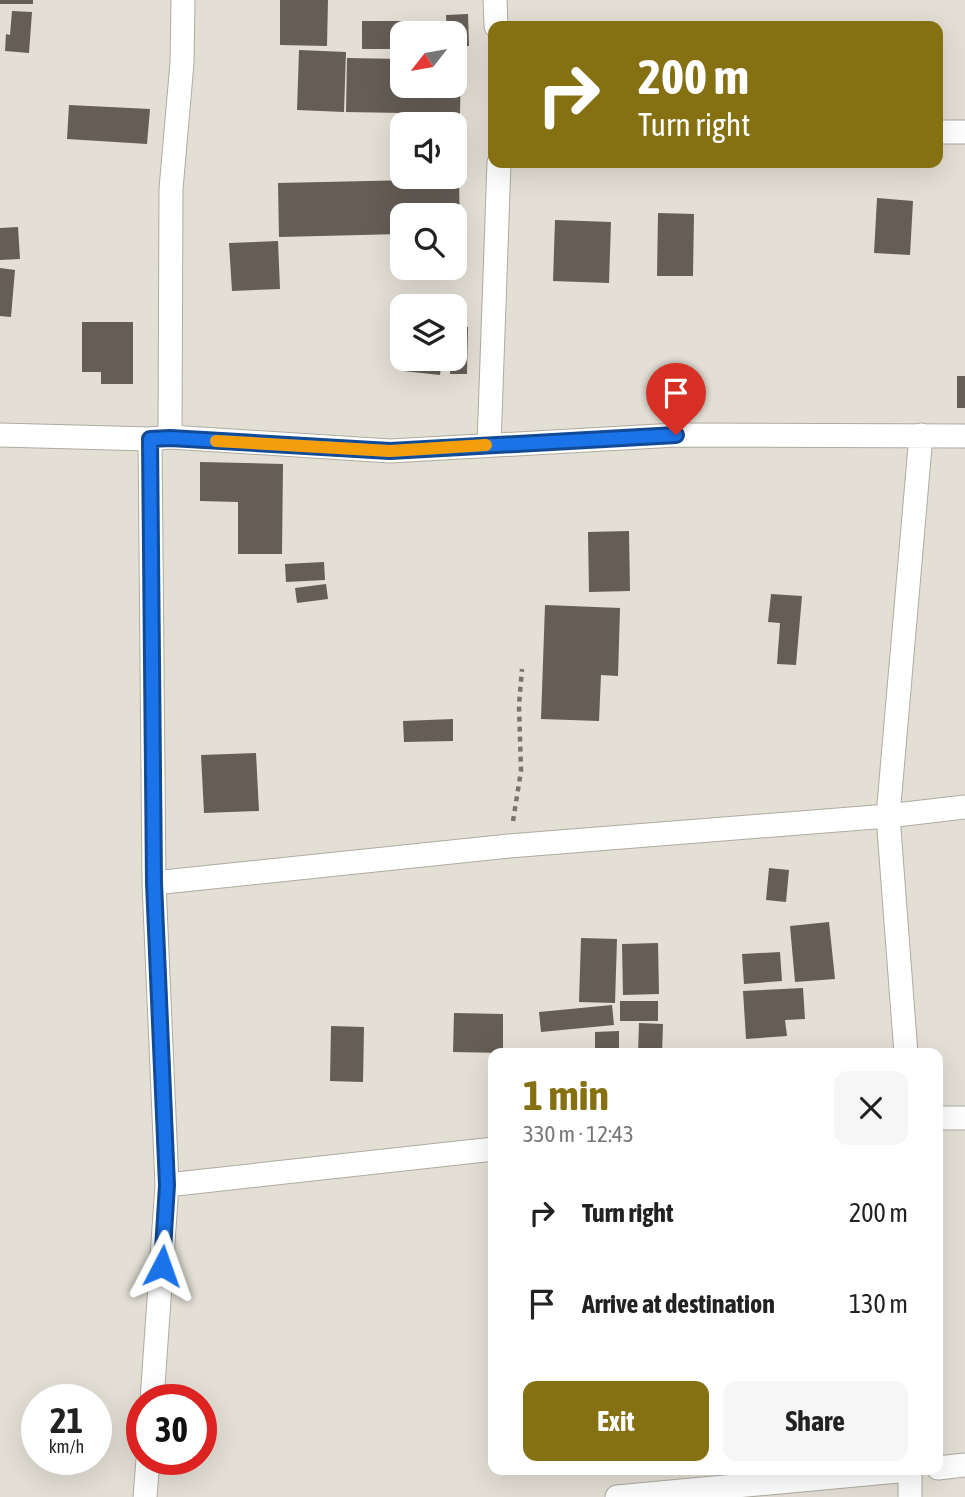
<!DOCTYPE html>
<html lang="en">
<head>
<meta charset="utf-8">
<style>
	body { margin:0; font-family:"Asap Condensed",sans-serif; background:#f6f6f6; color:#222; height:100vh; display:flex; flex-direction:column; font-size:26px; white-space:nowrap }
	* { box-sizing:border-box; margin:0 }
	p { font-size:23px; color:#767676 }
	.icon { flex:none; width:38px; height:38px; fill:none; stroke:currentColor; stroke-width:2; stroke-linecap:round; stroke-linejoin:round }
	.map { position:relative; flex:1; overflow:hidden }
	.drawer { position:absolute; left:488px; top:1048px; width:455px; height:427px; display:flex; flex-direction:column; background:#fff; border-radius:14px; box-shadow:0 7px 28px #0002 }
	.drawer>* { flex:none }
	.banner { position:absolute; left:488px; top:21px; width:455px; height:147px; border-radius:14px; box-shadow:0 7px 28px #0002; background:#867112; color:#fff; overflow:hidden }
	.needle { width:46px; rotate:239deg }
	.tools { position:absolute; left:390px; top:21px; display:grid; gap:14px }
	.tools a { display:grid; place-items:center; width:77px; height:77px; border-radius:14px; background:#fff; box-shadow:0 7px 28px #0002; font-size:35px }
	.speed { position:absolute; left:21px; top:1384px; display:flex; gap:14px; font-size:35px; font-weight:700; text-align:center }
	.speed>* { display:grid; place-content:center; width:91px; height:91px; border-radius:50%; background:#fff; box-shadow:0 7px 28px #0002; line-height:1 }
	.speed small { font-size:18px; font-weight:400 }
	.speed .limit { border:10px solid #d22; background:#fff; color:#111 }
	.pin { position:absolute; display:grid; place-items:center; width:60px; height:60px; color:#fff; margin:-72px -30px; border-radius:50% 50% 50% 0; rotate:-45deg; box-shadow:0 0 7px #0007 }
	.pin .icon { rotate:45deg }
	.me { position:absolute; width:77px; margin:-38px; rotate:4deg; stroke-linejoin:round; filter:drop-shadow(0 0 5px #0008) }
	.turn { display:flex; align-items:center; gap:24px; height:147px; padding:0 35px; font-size:32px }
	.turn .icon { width:91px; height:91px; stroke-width:2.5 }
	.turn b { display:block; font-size:49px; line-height:60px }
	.round { display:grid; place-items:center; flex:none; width:74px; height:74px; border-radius:14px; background:#f6f6f6 }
	.headline { display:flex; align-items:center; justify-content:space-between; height:119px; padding:0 35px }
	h1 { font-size:42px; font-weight:700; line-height:52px; color:#867112 }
	.primary-button { display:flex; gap:14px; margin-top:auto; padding:14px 35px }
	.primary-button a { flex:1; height:80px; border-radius:14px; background:#867112; color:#fff; font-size:28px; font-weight:700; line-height:80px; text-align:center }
	.primary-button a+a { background:#f6f6f6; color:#222 }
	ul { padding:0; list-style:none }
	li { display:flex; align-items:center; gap:21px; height:91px; padding:0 35px }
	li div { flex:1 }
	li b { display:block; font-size:26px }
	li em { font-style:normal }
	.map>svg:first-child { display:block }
	.building { fill:#655d56 }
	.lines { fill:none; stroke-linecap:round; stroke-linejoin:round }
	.minor-casing { stroke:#aeaba0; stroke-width:25 }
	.path { stroke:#78756e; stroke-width:4.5; stroke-dasharray:5 5; stroke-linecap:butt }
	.minor { stroke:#fff; stroke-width:23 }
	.route-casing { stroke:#114b97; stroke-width:18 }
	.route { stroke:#1a73e8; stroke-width:12 }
	.slow { stroke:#f59e0b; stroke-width:12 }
</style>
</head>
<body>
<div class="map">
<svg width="965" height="1497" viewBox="0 0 965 1497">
	<rect width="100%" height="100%" fill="#e3dfd5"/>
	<path class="building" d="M0,0H33V4H0Z
		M280,0H328L327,46L280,45Z
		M12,11L32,12L29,53L5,51L6,34L10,35Z
		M468,14L469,46H455V33H447L446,15Z
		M362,21H441V33H402V49H362Z
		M299,50L346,52L344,112L297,110Z
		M347,58L402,59V86H455V61H461L460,114L346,112Z
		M69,105L150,109L147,144L67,139Z
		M459,179L460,233H455V215H402V234L279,237L278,183Z
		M877,198L913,201L910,255L874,253Z
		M658,213L694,214L693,276H657Z
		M555,220L611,222L609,283L553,281Z
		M18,227L20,259L0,260V228Z
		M278,241L280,289L232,291L229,243Z
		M0,268L15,270L11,317L0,316Z
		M82,322H133V384H101V372H82Z
		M455,327H468L467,374H450L451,359H455Z
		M404,359H442L440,375L403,371Z
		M957,376H965V408H957Z
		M200,462L283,464L282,554H238V502L200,501Z
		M629,531L630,591L589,592L588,532Z
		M324,562L325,580L286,582L285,564Z
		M326,584L328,599L297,603L295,588Z
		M771,594L802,596L796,665L777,664L780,623L768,622Z
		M545,605L620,608L618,676L601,675L599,721L541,719Z
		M453,719V741L404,742L403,721Z
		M256,753L259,811L204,813L201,755Z
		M769,868L789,870L786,902L766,900Z
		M829,922L835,979L795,982L790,926Z
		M581,938L617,939L615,1003L579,1002Z
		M658,943L659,994L623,995L622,944Z
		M780,952L782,981L744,984L742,954Z
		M803,988L805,1019L785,1020L787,1036L746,1039L743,991Z
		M620,1001H658V1021H620Z
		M612,1005L614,1025L541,1032L539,1012Z
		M454,1013L503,1014V1053L453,1052Z
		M639,1023L663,1024L662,1054H638Z
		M331,1026L364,1027L363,1082L330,1081Z
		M619,1031V1054H595V1032Z"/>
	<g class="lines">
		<g class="minor-casing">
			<path id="minor" d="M495,0L496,26
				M938,132H965
				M0,435L150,439L170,437L390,451L676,435L965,436
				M170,437L171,189L182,63L183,0
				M150,439L154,883L509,846L888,816L965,807
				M489,445L499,163
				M906,1054L888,816L921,435
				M938,1118H965
				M167,1185L494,1149
				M152,1400L167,1185L154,883
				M938,1468L965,1465
				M910,1470V1497
				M145,1497L148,1460
				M617,1497L909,1470"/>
		</g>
		<path class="path" d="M513,821L521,771L519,705L522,669"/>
		<use href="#minor" class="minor"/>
	</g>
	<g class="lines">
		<g class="route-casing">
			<path id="route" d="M162,1266L167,1185L154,883L150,439L170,438L390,451L676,435"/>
		</g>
		<use href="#route" class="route"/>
		<path class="slow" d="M216,441L390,451L486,445"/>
	</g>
</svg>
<div class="tools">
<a><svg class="needle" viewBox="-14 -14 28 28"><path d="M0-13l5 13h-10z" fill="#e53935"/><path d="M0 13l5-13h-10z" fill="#767676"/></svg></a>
<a><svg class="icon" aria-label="sound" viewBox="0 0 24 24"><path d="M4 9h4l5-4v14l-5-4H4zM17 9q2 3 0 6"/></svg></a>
<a><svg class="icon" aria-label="search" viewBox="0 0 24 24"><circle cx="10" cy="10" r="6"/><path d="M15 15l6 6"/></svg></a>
<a><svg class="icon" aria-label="layers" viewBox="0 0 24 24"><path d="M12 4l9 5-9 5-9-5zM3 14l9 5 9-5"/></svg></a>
</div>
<div class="speed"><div>21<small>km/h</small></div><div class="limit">30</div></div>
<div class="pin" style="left:676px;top:435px;background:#d93025"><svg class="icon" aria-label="arrive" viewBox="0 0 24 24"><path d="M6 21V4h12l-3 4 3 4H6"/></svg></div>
<svg class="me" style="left:162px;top:1266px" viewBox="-20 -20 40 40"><path d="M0-17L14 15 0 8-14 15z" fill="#1a73e8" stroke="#fff" stroke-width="4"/></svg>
<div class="banner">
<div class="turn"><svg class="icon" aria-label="right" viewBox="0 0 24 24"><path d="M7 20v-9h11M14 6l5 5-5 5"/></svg><div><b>200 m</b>Turn right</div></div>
</div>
<section class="drawer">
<div class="headline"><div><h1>1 min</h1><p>330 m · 12:43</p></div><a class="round"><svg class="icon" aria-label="close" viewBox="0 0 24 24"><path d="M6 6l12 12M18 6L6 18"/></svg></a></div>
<ul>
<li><svg class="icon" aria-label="right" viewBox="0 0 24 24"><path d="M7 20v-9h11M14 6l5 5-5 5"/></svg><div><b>Turn right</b></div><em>200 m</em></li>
<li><svg class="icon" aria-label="arrive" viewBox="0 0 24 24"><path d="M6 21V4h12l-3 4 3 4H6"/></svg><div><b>Arrive at destination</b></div><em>130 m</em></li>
</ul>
<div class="primary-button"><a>Exit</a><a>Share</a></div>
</section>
</div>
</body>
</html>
